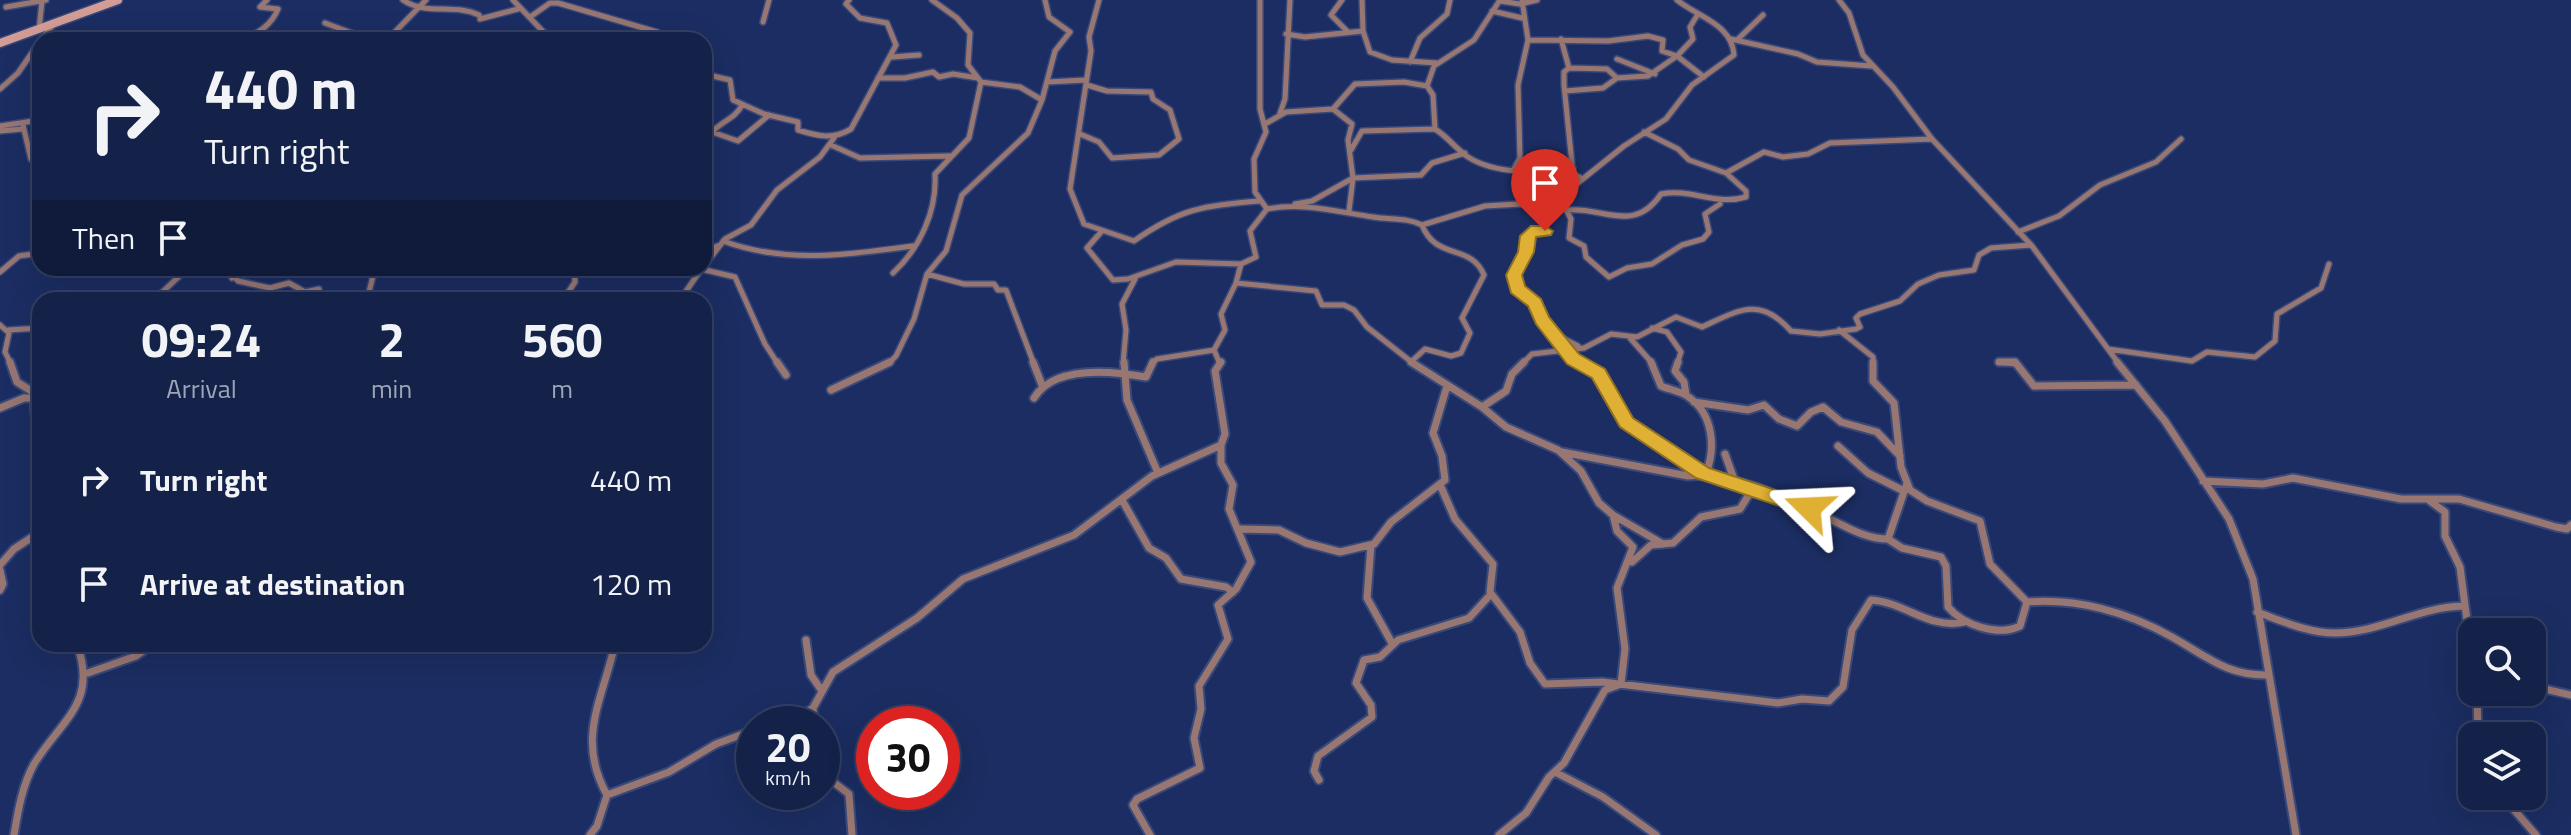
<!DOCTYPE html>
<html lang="en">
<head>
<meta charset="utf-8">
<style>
	body { margin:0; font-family:"Titillium Web",sans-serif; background:#1d2a51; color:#f1f3f6; height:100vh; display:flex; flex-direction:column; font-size:30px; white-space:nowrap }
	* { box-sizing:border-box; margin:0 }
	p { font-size:26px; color:#9da4b5 }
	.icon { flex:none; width:44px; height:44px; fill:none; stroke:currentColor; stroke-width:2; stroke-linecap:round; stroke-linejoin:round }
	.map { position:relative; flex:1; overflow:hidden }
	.sheet { position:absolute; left:32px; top:292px; width:680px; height:360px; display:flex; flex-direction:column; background:#14224a; border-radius:24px; box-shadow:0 8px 32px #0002,0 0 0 2px #333f62 }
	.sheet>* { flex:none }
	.hud { position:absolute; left:32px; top:32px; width:680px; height:244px; border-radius:24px; box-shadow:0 8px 32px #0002,0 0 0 2px #333f62; background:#14224a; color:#f1f3f6; overflow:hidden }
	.buttons { position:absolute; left:2458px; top:618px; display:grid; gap:16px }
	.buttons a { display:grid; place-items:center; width:88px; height:88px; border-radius:16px; background:#14224a; box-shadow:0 8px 32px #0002,0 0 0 2px #333f62; font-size:40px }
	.speed { position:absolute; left:736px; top:706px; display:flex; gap:16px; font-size:40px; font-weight:700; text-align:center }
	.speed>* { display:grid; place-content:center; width:104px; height:104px; border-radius:50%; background:#14224a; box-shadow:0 8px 32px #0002,0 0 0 2px #333f62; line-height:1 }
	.speed small { font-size:20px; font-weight:400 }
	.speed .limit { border:12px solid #d22; background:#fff; color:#111 }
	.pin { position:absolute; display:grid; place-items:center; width:68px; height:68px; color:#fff; margin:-82px -34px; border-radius:50% 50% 50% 0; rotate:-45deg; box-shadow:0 0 8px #0007 }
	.pin .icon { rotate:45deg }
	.me { position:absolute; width:88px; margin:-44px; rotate:291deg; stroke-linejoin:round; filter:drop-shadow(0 0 6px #0008) }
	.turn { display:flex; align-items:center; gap:28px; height:168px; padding:0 40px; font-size:36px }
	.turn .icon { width:104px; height:104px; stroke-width:2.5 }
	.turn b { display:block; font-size:56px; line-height:68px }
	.then { display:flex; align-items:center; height:76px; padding:0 40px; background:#0003; gap:16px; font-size:30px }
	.eta { display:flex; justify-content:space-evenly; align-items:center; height:136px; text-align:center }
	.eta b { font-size:48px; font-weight:700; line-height:56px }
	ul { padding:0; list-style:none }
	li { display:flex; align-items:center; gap:24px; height:104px; padding:0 40px }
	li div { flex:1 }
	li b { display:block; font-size:30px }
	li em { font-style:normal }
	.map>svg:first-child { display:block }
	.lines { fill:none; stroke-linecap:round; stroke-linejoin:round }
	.street-far1-casing { stroke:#38497a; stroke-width:8 }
	.street-casing { stroke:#38497a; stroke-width:11 }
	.secondary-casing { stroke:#38497a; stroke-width:11 }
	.street-far1 { stroke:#987672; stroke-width:5 }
	.street { stroke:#987672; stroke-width:7 }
	.secondary { stroke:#d39d96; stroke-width:8 }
	.route { fill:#dfb034; stroke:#917222; stroke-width:2 }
</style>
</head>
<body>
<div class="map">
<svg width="2571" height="835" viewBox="0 0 2571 835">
	<rect width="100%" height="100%" fill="#1b2d62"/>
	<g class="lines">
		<g class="street-far1-casing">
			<path id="street-far1" d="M403,0C426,16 454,3 479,15
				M513,0L551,40
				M932,0L957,18L970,33L968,65L981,82
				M1099,0L1089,37L1091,51L1070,189L1084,224L1134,241C1181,208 1203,206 1259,201
				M1260,0V109L1266,132L1254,159L1255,192L1267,209L1250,231L1256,257L1241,264L1236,283L1316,291L1322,305H1344L1354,310L1367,327L1414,364
				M1342,0L1331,15L1348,32
				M1362,0L1363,31L1370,52L1392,60L1437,63
				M1500,0L1474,40L1434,66L1427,86L1433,95L1435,129C1448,137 1456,149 1468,157C1496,175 1542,173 1573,168
				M1839,0L1849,13L1863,55L1893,87L1932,139L2032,246L2119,364
				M1500,1L1520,4L1537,0
				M6,7L46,0
				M1492,11L1522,18
				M1698,14L1690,27L1693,39L1677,56L1704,77
				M530,17L550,3H558L657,32
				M480,19L518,9
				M763,22L769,0
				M325,23L357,35L391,36
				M39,30L42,1
				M1286,34L1305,37L1363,31
				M390,37L426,0
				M1561,39L1569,68L1607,69L1617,78
				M1731,39L1798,54L1817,62L1871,66
				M41,40L53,25
				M242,40C258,33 271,26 278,9L260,7L267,0
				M1528,40L1608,41L1648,36L1663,40L1662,51L1677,56L1648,76L1617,78L1603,88L1565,91
				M1737,40L1763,15
				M32,55L40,68
				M892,57L919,55
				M1617,59L1655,74
				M1410,62L1420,38L1447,14L1450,0
				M1569,68L1564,72V85L1573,174L1581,178
				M704,74L730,80L733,100L764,114L798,122V130C817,136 833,140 851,129L896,45L887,23L860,18L846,4L849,0
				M878,78H905L933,72L939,77L953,74L978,78
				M1047,82L1086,80
				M0,89L18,73L40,41
				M1042,100L1055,51L1070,32L1049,17L1045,0
				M742,105C736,118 722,121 712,132L738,141L769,115
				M1333,109L1352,124L1348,140L1353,178L1349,211
				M1280,113L1285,99L1290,0
				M1265,124L1286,112L1333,109L1355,84L1404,82L1427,86
				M23,125L31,159
				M0,126L40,120
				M0,131L22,129
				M1080,134L1099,142L1112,158L1159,155L1179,139L1170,110L1153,99L1151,92L1107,91L1087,85
				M831,145L860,158L950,156
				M1351,150L1362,131L1435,129
				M1514,169L1520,158L1518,85L1528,40L1522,0
				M1726,173L1764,152L1783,157L1808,154L1830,143L1932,139
				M1560,198L1571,219L1569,238L1584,246L1586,257L1609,277L1627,268L1652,264L1682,245L1703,239L1709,232L1705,214L1720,204
				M1554,202L1544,216L1545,231L1529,233L1526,252L1514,278L1553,333L1578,346
				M1295,204L1312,201L1353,178L1421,175L1432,163L1465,153
				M704,209L709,214
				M1267,209C1303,202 1338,212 1373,217C1391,220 1405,217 1422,225L1485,206L1554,202L1624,146L1666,119L1692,85L1734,55C1732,24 1698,17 1677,0
				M1567,210C1605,207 1634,234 1661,194C1691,188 1716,206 1746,197V191L1726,173L1689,160L1678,149L1644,132
				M1101,232L1087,248L1113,280L1128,279L1176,262L1241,264
				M2018,232L2059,216L2100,185L2156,162L2181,139
				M723,241C786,264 848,255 913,246
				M704,251L720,245
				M704,266L725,239L751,225L777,190L820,157L834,138
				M225,268L238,281L270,288L273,300
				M701,269L735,277L765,344L778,364
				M0,272L19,256L40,253
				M927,274L964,284H994L998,290H1006L1034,364
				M232,278L247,268
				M270,288L289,283L305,292L319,289
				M154,300L188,268
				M367,300L375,268
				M563,300L575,282L574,268
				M680,300L702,268
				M0,325L9,333L5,352L11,364
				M1652,328L1667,332L1681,352L1677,364
				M8,330L40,328
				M1839,330L1873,357V364
				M1557,338L1573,359L1582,364
				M1630,338L1653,364
				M2108,349L2192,361L2207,352L2255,357L2275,341L2277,314L2321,288L2329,264
				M1412,361L1425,349L1451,356L1461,353L1470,333L1462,318L1484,275C1471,243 1436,261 1422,225
				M1999,362L2016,364
				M888,364L896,356L914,319L927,274L946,251L962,195L1028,133L1042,100L1020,87L981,82L969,138L935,174C937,211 920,248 893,273
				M1123,364L1126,330L1122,304L1135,279
				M1151,364L1157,359L1214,350
				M1220,364L1214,350L1225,330L1221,314L1236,283
				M1522,364L1532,354L1584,348L1611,334L1637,337L1676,317L1702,327C1739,310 1760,296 1791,331L1820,334L1856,329L1860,327L1856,318L1860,314L1900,301L1918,284L1939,275L1974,270L1979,255L1991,248L2031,245"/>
		</g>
		<g class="street-casing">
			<path id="street" d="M10,362L17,382L36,394
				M777,362L786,375
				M1033,362L1042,385
				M1124,362L1127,400L1158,473
				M1411,362L1482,407L1506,427L1558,450L1581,471L1599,503L1613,515L1617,531L1633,547L1617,588L1625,649L1621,684L1605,690L1564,763L1549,777L1526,813L1499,835
				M1578,362L1599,373L1627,423L1702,473
				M1651,362L1661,386C1670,390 1682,391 1690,398C1713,415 1716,448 1706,473
				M1678,362L1675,371L1684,382L1686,395
				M1873,362V381L1894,403L1901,467L1910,490L1927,501L1980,521L1990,564L2027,602
				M1999,362H2015L2034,386L2136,385
				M2117,362L2165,421L2229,519L2253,579L2296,835
				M831,390L890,362
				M40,392L34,398L35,414L40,421
				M1034,398C1054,365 1112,371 1146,377L1153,362
				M1694,402L1748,410L1764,405L1779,419L1797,426L1811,412L1823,407L1841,422L1877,432L1900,456
				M1482,407L1506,391L1512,374L1524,362
				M0,408L24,398H34
				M1838,446L1868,473L1904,491
				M1562,452L1688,476C1732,472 1785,498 1824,516C1845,526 1865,539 1888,539
				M1725,454L1735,482
				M2203,481L2263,484L2293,478L2401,499H2459L2556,527L2567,529L2571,525
				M1907,483L1888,539L1902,548L1941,557L1946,566L1948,607C1963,625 1998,637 2020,626L2027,602C2077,598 2128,612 2172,637C2206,656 2227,676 2268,675
				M1441,487L1455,519L1493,564L1490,592L1520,632L1530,663L1545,684L1602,682L1778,703L1802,699L1829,701L1843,687L1852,630L1871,600C1905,602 1929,630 1964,622
				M1122,500L1149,548L1166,558L1181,579L1226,587L1233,592
				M2430,501L2445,512V536L2460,567L2472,659
				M1613,515L1663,544
				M1240,529L1279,530L1306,543L1340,552L1374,544L1391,522L1445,480L1442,456L1433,433L1447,386
				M1371,545L1367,598L1393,645
				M1632,562L1651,545L1673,543L1701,517L1740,509L1753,488
				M0,565L14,549L40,532
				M0,570L3,584L0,590
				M2257,612C2282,621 2308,633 2335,633C2379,633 2418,607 2463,606
				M806,640L811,675L822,691
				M88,673L136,656L153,644
				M2532,686L2571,695
				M2477,692L2478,736
				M813,708L814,724
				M775,724L797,719L813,708L833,672L917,618L963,579L1074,535L1152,476L1221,445L1225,434L1215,371L1221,362
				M822,741L828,757V778L849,794L852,835
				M1555,772L1603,797L1656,835
				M1319,780L1314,771L1318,756L1372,717L1371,705L1356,683L1364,660L1380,657L1398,640L1469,618L1491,594
				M770,792L776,804
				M607,795C576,739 602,701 615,644
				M2502,796L2536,835
				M14,835C18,811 22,786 34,764C62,719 98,703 77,644
				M590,835L597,826L607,795L669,772L716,744L754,730
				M1150,835L1133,805L1137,799L1200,768L1194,738L1201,709L1199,686L1228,639L1218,605L1236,589L1251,562L1229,509L1233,485L1221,463V445"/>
		</g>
		<g class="secondary-casing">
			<path id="secondary" d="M0,43L118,0"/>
		</g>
		<use href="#street-far1" class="street-far1"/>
		<use href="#street" class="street"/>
		<use href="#secondary" class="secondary"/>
	</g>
	<path class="route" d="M1531,226H1545L1553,231L1551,235L1536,237L1534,252L1522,275L1525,286L1541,299L1549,317L1579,354L1605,369L1633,418L1709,468L1815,503L1818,508L1815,514L1809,516L1696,478L1620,427L1592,378L1567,364L1536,324L1528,306L1511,293L1506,275L1518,252L1520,236Z"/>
</svg>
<div class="buttons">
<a><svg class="icon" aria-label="search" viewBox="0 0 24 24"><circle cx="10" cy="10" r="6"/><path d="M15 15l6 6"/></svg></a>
<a><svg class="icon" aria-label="layers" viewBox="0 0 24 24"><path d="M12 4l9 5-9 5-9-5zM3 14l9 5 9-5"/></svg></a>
</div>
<div class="speed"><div>20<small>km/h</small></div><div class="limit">30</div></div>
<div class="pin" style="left:1545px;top:231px;background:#d93025"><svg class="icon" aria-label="arrive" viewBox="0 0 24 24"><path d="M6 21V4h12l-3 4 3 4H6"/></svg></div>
<svg class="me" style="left:1809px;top:508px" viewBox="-20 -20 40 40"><path d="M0-17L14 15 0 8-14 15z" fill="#dfb034" stroke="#fff" stroke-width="4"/></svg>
<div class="hud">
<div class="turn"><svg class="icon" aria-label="right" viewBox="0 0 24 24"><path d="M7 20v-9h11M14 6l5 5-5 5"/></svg><div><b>440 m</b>Turn right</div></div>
<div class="then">Then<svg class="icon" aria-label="arrive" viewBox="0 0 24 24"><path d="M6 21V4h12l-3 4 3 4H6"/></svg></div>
</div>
<section class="sheet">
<div class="eta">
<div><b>09:24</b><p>Arrival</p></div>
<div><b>2</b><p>min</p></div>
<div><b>560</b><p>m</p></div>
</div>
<ul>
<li><svg class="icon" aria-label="right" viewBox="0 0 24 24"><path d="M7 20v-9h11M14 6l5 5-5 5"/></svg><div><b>Turn right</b></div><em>440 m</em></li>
<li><svg class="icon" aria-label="arrive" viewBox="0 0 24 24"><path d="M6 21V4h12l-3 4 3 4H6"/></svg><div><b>Arrive at destination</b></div><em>120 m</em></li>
</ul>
</section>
</div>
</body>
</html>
